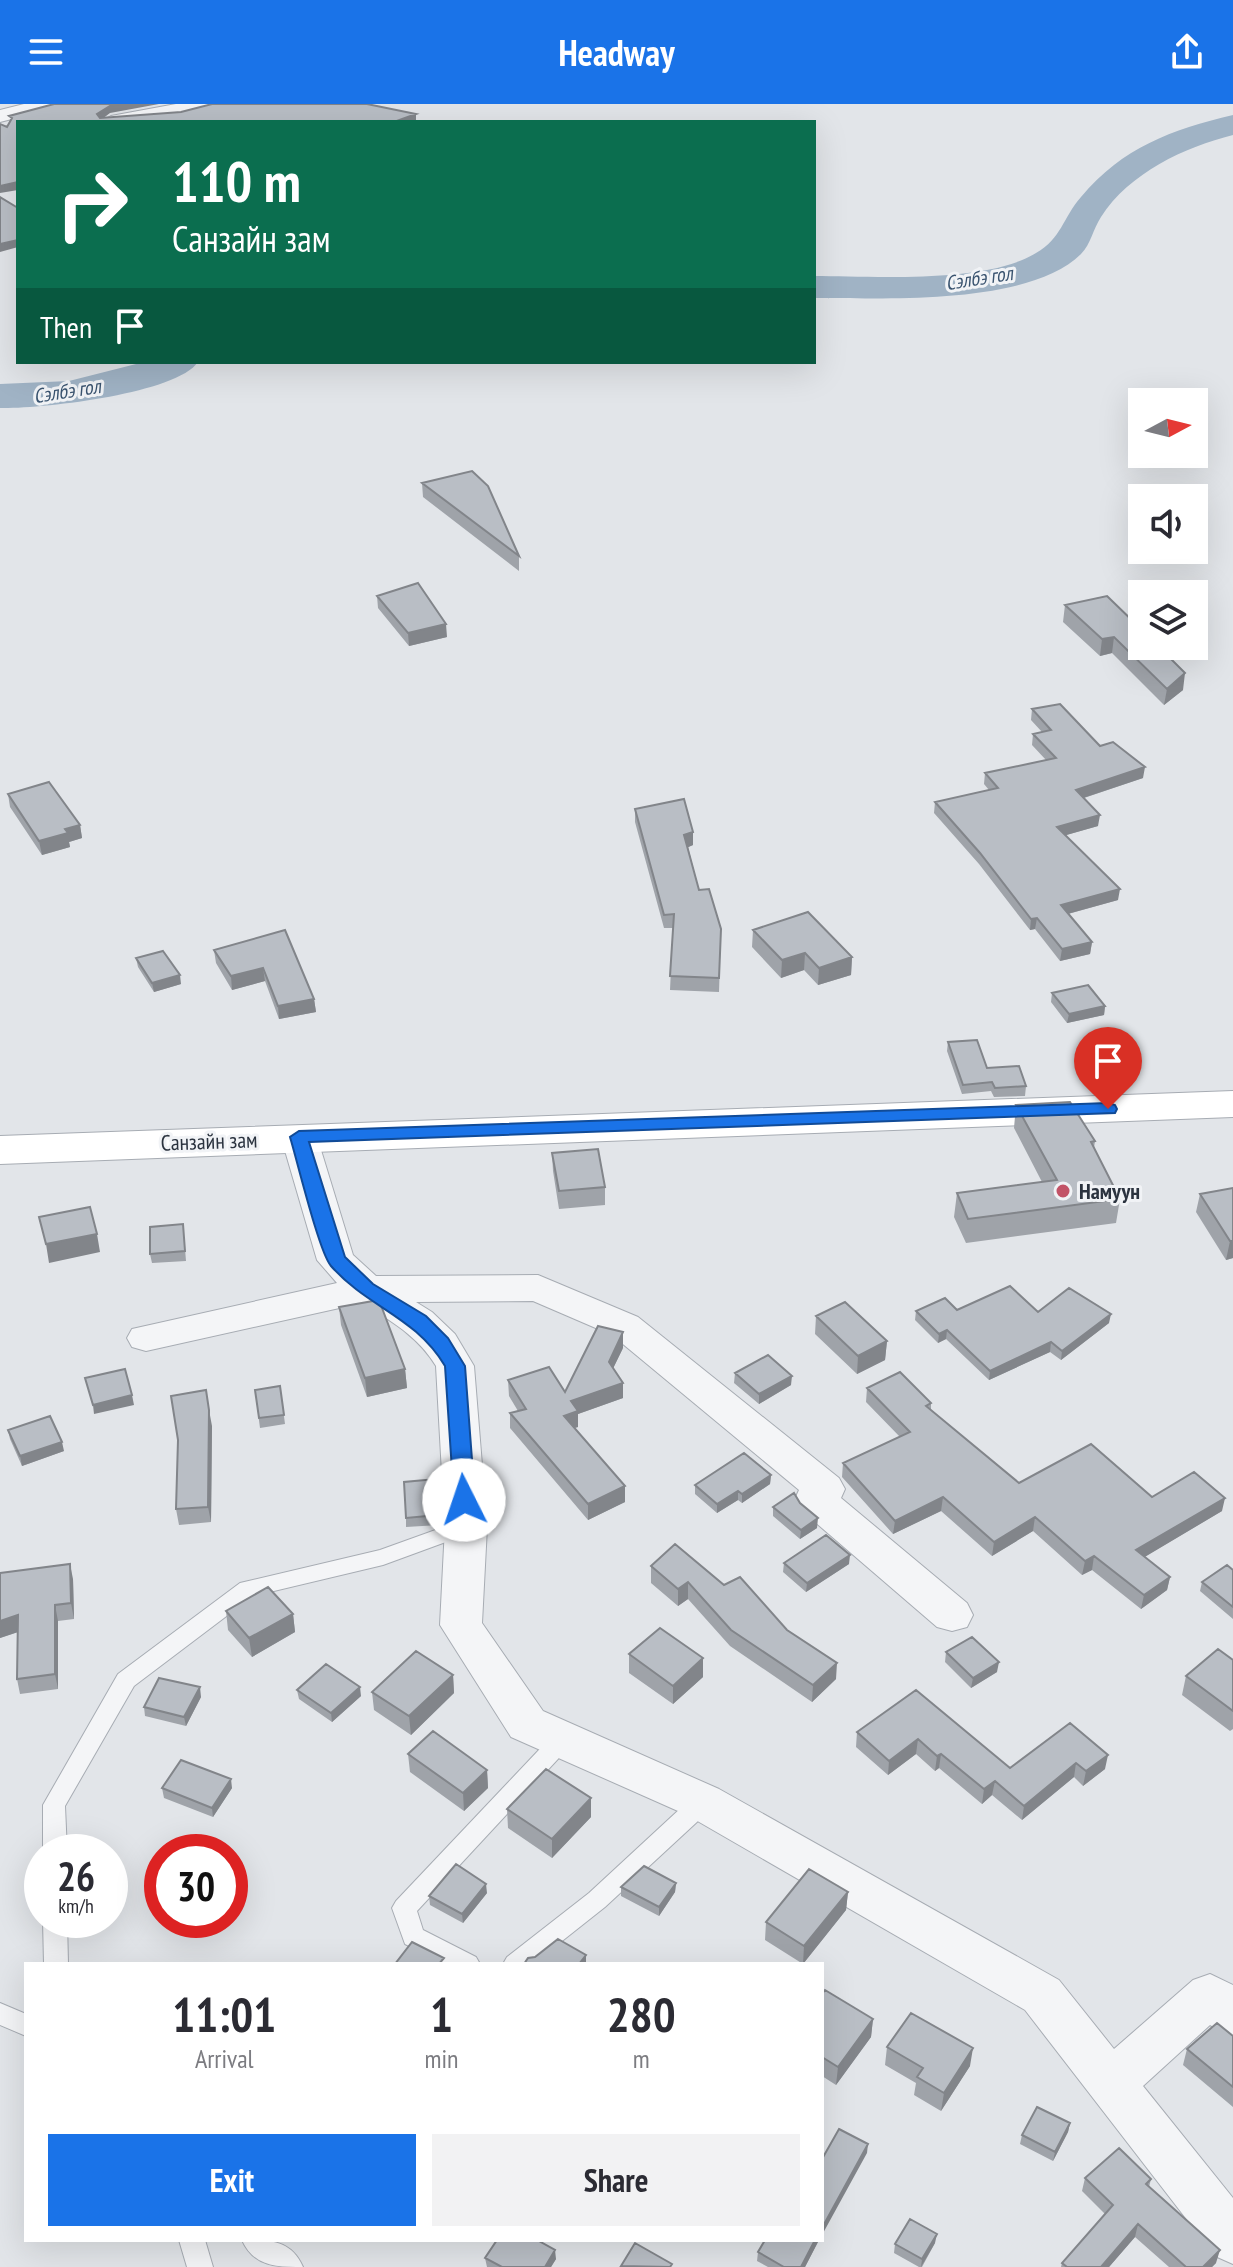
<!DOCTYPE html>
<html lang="en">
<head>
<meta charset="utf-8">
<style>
	body { margin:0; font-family:"PT Sans Narrow",sans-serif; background:#f2f2f3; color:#2b2b33; height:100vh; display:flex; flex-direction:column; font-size:30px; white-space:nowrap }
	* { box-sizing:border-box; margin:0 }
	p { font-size:26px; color:#7c7c81 }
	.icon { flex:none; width:44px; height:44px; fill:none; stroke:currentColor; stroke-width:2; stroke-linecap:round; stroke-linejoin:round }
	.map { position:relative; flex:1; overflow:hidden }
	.sheet { position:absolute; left:24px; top:1858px; width:800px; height:280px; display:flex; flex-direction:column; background:#fff; border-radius:0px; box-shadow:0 8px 32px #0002 }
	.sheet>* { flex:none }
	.guide { position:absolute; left:16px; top:16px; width:800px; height:244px; border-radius:0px; box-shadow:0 8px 32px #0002; background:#0b6e4f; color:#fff; overflow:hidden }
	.needle { width:52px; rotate:83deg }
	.fabs { position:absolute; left:1128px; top:284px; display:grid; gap:16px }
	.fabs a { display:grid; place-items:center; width:80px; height:80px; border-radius:0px; background:#fff; box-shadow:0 8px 32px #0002; font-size:40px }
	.speed { position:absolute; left:24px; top:1730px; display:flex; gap:16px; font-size:40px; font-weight:700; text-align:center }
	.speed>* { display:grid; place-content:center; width:104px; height:104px; border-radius:50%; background:#fff; box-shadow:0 8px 32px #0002; line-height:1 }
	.speed small { font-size:20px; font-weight:400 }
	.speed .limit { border:12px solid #d22; background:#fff; color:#111 }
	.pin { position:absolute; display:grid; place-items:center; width:68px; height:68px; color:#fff; margin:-82px -34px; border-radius:50% 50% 50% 0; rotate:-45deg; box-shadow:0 0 8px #0007 }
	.pin .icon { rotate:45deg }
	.me { position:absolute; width:88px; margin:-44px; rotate:356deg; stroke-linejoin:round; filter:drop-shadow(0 0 6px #0008) }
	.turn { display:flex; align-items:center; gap:28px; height:168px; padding:0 24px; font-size:36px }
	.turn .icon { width:104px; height:104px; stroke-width:2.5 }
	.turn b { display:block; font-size:56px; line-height:68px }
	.then { display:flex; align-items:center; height:76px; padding:0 24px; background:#0003; gap:16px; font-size:30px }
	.eta { display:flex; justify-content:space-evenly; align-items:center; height:136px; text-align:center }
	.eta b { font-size:48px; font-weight:600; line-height:56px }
	.button { display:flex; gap:16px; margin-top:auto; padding:16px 24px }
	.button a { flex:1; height:92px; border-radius:0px; background:#1a73e8; color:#fff; font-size:32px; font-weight:600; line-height:92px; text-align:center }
	.button a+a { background:#f2f2f3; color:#2b2b33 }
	header { display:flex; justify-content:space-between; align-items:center; height:104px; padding:0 24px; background:#1a73e8; color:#fff; font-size:36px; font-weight:600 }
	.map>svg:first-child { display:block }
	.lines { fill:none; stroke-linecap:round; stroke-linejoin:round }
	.river { fill:#a0b3c5; fill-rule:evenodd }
	.lane-casing { stroke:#a7acb3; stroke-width:2 }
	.street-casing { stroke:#a7acb3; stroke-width:2 }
	.secondary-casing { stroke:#a7acb3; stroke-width:2 }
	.lane { fill:#f4f5f7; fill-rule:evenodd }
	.street { fill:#f4f5f7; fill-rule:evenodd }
	.secondary { fill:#fff; fill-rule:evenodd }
	.wall { fill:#9fa3a9 }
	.shaded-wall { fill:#82858a }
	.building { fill:#b9bec5; stroke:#82858a; stroke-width:2 }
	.route { fill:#1a73e8; stroke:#114b97; stroke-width:2 }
	.poi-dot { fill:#c25367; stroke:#f1f3f6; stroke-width:3 }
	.labels { text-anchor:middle; stroke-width:6; stroke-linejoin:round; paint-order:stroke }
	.far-water-label { font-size:20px; font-style:italic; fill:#39536f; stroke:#f1f3f6 }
	.street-label { font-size:22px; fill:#2b333f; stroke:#f1f3f6 }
	.poi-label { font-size:22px; font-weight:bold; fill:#2b333f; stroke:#f1f3f6; text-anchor:start }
</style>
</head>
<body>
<header><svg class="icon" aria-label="menu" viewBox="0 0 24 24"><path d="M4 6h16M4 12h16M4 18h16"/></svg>Headway<svg class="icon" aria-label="share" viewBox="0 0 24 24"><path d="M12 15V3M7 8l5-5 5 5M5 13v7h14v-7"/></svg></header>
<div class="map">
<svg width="1233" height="2163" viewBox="0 0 1233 2163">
	<rect width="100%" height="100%" fill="#e2e5e9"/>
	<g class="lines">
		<path class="river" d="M1233,11V31C1185,43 1129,69 1101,113C1093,125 1091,140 1081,150C1028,202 884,194 814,194V172C873,172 986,180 1036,149C1062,134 1062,115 1081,93C1123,43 1171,26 1233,11Z
			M144,258H198C176,290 40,305 0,304V280L69,277Z"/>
		<g class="lane-casing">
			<path id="lane" d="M466,1415L473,1418L476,1423L473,1428L383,1461L253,1492L134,1582L65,1702L67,1748H43V1701L118,1570L240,1479L380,1446Z
				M562,1627L570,1630L573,1636L570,1642L417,1807L423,1826L476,1853L480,1860H445L405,1840L392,1804L396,1797L554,1630Z
				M703,1689L711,1691L714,1698L711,1705L605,1803L533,1860H503L507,1853L589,1789L695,1691Z
				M43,1816H67L68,1860H44Z
				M0,1899L26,1910V1932L0,1921Z
				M179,2136H205L213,2163H187Z
				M242,2136C268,2136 291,2135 303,2163C277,2163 254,2163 242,2136Z"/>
		</g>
		<g class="street-casing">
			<path id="street" d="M24,0H58L55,4L0,18V6Z
				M176,0H218C204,15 124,18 101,18L111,12Z
				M299,1022L311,1025L317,1033L353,1151L376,1172L538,1171L638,1213L839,1374L845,1385L841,1394L967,1499L973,1511L967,1523L952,1527L937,1523L801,1406L795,1395L799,1386L612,1231L533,1197L416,1198L432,1208L455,1230L474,1262L487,1423L482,1519L543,1607L719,1685L1059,1876L1114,1945L1193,1876L1210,1870L1233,1881V1933L1210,1921L1143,1982L1233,2094V2160L1215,2152L1025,1906L687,1711L511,1633L440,1521L445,1423L436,1262C418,1232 391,1217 362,1199L146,1247L132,1243L127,1234L132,1225L337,1179L317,1156L281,1033L287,1025Z"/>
		</g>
		<g class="secondary-casing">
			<path id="secondary" d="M1233,987V1013L0,1060V1032Z"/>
		</g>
		<use href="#lane" class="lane"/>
		<use href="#street" class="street"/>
		<use href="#secondary" class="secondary"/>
	</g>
	<path class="wall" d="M422,379L519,452V467L423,393Z
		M377,492L447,533L409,542L378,504Z
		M1107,492L1183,586L1164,601L1112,549L1100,552L1063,518L1065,501Z
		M1032,605L1100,642L1143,674L1084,694L1098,722L1066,731L1118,796L1068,810L1092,838L1090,850L1060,857L1035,825L1030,826L979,760L934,709L935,698L989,686L984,680L985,669L1046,656L1032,641L1033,630L1042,628L1031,616Z
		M8,690L80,721L82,734L69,738L70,743L42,751L10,703Z
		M635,705L693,728V741L688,743L699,786L721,825L719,888L670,886L673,824H664L635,718Z
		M285,826L314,895L316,908L279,915L265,877L232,886L216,859L214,846Z
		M753,826L852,853L851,871L818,881L804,866L781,874L752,843Z
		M136,854L181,880L154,888L138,863Z
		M1052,889L1105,902L1104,911L1067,919L1051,898Z
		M948,938L987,964L1026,982L1025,992L994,993L991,987L962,990L947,947Z
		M1016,1001L1095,1037L1094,1044L1120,1095L1116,1119L966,1139L954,1113L957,1089L1042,1078L1014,1024Z
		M552,1049L605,1083V1101L559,1105L553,1067Z
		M1233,1084V1154L1226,1156L1196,1108L1200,1090Z
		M183,1120L186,1157L152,1159L150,1150Z
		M339,1203L405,1265L407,1284L367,1293L341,1221Z
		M957,1206L1038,1208L1109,1219L1061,1256L1050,1248L989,1276L946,1235L938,1239L915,1216L916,1207Z
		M816,1212L887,1237L885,1256L857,1270L815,1230Z
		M623,1244L613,1264L623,1294L578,1310V1323L574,1324L625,1398L588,1416L510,1324V1309L518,1307L509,1292L508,1276L565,1288Z
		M735,1269L791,1281L759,1300L734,1279Z
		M280,1282L285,1320L260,1324L255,1286Z
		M867,1284L931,1299V1306L1019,1379L1152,1393L1222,1407L1144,1453L1170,1473L1167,1486L1141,1505L1092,1466L1082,1471L1033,1427L992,1452L941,1407L893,1430L842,1373L843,1359L900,1333L866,1298Z
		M212,1322L211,1418L179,1421L176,1405Z
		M8,1326L64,1347L22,1362L10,1335Z
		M771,1371L770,1380L742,1399L738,1396L717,1409L695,1390V1381Z
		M436,1375L439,1421L406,1423V1414Z
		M800,1399L817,1424L800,1435L773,1412V1403Z
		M784,1459L849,1460L806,1488L783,1468Z
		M651,1462L724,1481L787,1526L836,1575L812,1598L730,1542L688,1495L678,1502L651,1479Z
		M1233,1466V1515L1200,1487L1202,1478Z
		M0,1469L73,1475L74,1515L58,1517V1585L20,1590L17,1575L18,1528L0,1534Z
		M226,1507L293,1510L295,1528L252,1553L228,1526Z
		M946,1548L997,1568L971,1584L945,1558Z
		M629,1550L703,1554V1573L673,1600L629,1569Z
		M1233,1556V1625L1230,1627L1182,1591L1186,1572Z
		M453,1571L454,1589L411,1631L374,1606L372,1588Z
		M297,1586L361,1592L332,1618L299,1595Z
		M916,1586L1010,1664L1070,1619L1105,1665L1083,1682L1074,1673L1022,1716L992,1691L982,1700L939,1664L935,1667L916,1650L888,1671L856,1643L857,1628Z
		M201,1593L186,1622L145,1612L144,1603Z
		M408,1650L487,1666L488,1684L464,1707L410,1668Z
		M162,1684H232L213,1713L164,1694Z
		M507,1705L591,1713L552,1754L508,1724Z
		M676,1779L675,1788L659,1812L621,1792V1783Z
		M848,1788L846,1806L803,1860L765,1836L766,1818Z
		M487,1789L463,1819L430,1801L429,1792Z
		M822,1890L873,1915L871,1933L836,1981L822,1972Z
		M1233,1932V2003L1183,1961L1187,1945Z
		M887,1943L970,1962L941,2007L914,1991L916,1979L885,1961Z
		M1070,2019L1068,2028L1053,2057L1020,2040L1022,2031Z
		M1085,2074L1151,2075L1149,2083L1216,2159L1212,2163H1169L1135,2133L1109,2163H1061L1062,2159L1105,2110L1082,2087Z
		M765,2136H819L805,2163H768L757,2157L758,2148Z
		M935,2139L922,2163H919L894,2149L895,2140Z
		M485,2154L556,2155L551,2163H487Z"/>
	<path class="shaded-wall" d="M120,0H159L110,9L98,18L97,10L110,2Z
		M416,10V17L413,18H394Z
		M18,78V86L0,89V82Z
		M18,136V143L0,148V140Z
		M446,520L447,533L409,542L408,529Z
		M1114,533L1112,549L1100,552L1102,535Z
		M1185,569L1183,586L1164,601L1167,585Z
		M1145,663L1143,674L1074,697L1076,686Z
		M1100,711L1098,722L1056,734L1057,723Z
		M80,721L82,734L69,738L70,743L42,751L39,737L65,725Z
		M693,728V741L684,745V731Z
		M1120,785L1118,796L1060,812L1061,801Z
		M1037,814L1035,825L1030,826L1031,815Z
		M1092,838L1090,850L1060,857L1062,845Z
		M805,849L804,866L781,874L782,856Z
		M852,853L851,871L818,881L819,864Z
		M263,864L265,877L232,886L231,872Z
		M180,871L181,880L154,888L152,879Z
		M314,895L316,908L279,915L278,902Z
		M1105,902L1104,911L1067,919L1069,910Z
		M97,1130L100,1148L49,1159L46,1140Z
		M1230,1137H1233V1154L1226,1156Z
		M1111,1210L1109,1219L1061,1256L1062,1247Z
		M947,1226L946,1235L938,1239L939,1230Z
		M623,1228V1244L609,1273V1258Z
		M887,1237L885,1256L857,1270L858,1252Z
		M1051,1238L1050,1248L989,1276L990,1267Z
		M405,1265L407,1284L367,1293L365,1274Z
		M792,1272L791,1281L759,1300V1290Z
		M623,1279V1294L578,1310V1323L564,1327V1312L571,1297Z
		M132,1291L134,1301L94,1310L93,1301Z
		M209,1306L212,1322L211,1418L208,1403Z
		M62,1338L64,1347L22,1362L20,1352Z
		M771,1371L770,1380L742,1399V1390Z
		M625,1382V1398L588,1416V1400Z
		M738,1387V1396L717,1409V1400Z
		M943,1393L941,1407L893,1430L895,1417Z
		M1225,1394L1222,1407L1133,1460L1136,1446Z
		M1035,1413L1033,1427L992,1452L994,1438Z
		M818,1414L817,1424L800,1435L801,1426Z
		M850,1451L849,1460L806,1488L807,1479Z
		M1094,1452L1092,1466L1082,1471L1085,1457Z
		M70,1460L73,1475L74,1515L71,1499Z
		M1170,1473L1167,1486L1141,1505L1144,1491Z
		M688,1478V1495L678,1502V1485Z
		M55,1501L58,1517V1585L55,1570Z
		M293,1510L295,1528L252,1553L249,1534Z
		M18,1511L21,1527L0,1534V1517Z
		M703,1554V1573L673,1600V1582Z
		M999,1558L997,1568L971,1584L973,1574Z
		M837,1559L836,1575L812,1598L813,1581Z
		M453,1571L454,1589L411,1631L409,1612Z
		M200,1583L201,1593L186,1622L184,1613Z
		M360,1583L361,1592L332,1618L331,1609Z
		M918,1635L916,1650L888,1671L889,1657Z
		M941,1650L939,1664L935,1667L937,1652Z
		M1108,1651L1105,1665L1083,1682L1086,1667Z
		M1076,1659L1074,1673L1022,1716L1024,1702Z
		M487,1666L488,1684L464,1707L463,1689Z
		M231,1675L232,1684L213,1713L212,1704Z
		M995,1677L992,1691L982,1700L984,1685Z
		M591,1694V1713L552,1754V1735Z
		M676,1779L675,1788L659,1812V1803Z
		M486,1780L487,1789L463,1819L462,1810Z
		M848,1788L846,1806L803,1860L804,1842Z
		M586,1851V1860H579Z
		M873,1915L871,1933L836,1981L838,1963Z
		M973,1944L970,1962L941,2007L944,1989Z
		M1070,2019L1068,2028L1053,2057L1055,2048Z
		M868,2040L867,2049L822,2131V2124Z
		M1138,2120L1135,2133L1109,2163H1101Z
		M937,2130L935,2139L921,2163L922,2155Z
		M815,2136H819L805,2163H801Z
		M555,2146L556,2155L551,2163H545Z
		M1220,2146L1216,2159L1212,2163H1203Z"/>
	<path class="building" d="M54,0H120L110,2L97,10L100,14L181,8L212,0H367L416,10L394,18H18V78L0,82V20L7,23L12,14L9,12Z
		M0,93L18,104V136L0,140Z
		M472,367L488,382L519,452L422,379Z
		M418,479L446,520L408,529L377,492Z
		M1107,492L1142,526V542H1158L1185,569L1167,585L1114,533L1102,535L1065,501Z
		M1060,600L1100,642L1113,638L1145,663L1076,686L1100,711L1057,723L1120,785L1061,801L1092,838L1062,845L1037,814L1031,815L980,749L935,698L998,684L985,669L1056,654L1033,630L1051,626L1032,605Z
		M49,678L80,721L65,725L68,729L39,737L8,690Z
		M684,695L693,728L684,731L699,786L709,785L721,825L719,874L670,872L674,810L664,811L635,705Z
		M808,808L852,853L819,864L805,849L782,856L753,826Z
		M285,826L314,895L278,902L263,864L231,872L214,846Z
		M163,847L180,871L152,879L136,854Z
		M1088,881L1105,902L1069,910L1052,889Z
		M977,936L987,964L1019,962L1026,982L995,984L992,978L963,981L948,938Z
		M1070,998L1095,1037L1091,1038L1120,1095L968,1115L957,1089L1057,1076L1016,1001Z
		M598,1045L605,1083L559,1087L552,1049Z
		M1233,1084V1137H1230L1200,1090Z
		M90,1103L97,1130L46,1140L39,1113Z
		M183,1120L185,1147L150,1150V1123Z
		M1010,1182L1038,1208L1069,1184L1111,1210L1062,1247L1051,1238L990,1267L947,1226L939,1230L916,1207L945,1194L957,1206Z
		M379,1196L405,1265L365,1274L339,1203Z
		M845,1198L887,1237L858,1252L816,1212Z
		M598,1222L623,1228L609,1258L623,1279L571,1297L578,1307L564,1312L625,1382L588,1400L510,1309L526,1305L508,1276L549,1263L565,1288Z
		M768,1251L792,1272L759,1290L735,1269Z
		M125,1265L132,1291L93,1301L85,1274Z
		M900,1268L931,1299L926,1302L1019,1379L1091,1340L1152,1393L1194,1368L1225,1394L1136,1446L1170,1473L1144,1491L1094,1452L1085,1457L1035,1413L994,1438L943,1393L895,1417L843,1359L910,1328L867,1284Z
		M280,1282L284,1311L259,1314L255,1286Z
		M206,1286L209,1306L208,1403L176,1405L178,1336L171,1292Z
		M50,1312L62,1338L20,1352L8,1326Z
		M744,1349L771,1371L742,1390L738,1387L717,1400L695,1381Z
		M436,1375L438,1411L406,1414L404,1378Z
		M794,1389L800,1399L818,1414L801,1426L773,1403Z
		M826,1431L850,1451L807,1479L784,1459Z
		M675,1440L724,1481L740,1473L787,1526L837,1559L813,1581L731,1526L688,1478L678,1485L651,1462Z
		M70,1460L71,1499L55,1501V1570L17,1575L18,1511L0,1517V1469Z
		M1227,1461L1233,1466V1503L1202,1478Z
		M268,1483L293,1510L249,1534L226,1507Z
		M660,1524L703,1554L673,1582L629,1550Z
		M972,1533L999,1558L973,1574L946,1548Z
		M1218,1545L1233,1556V1607L1186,1572Z
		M416,1547L453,1571L409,1612L372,1588Z
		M326,1560L360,1583L331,1609L297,1586Z
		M159,1574L200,1583L184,1613L144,1603Z
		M916,1586L1010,1664L1070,1619L1108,1651L1086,1667L1076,1659L1024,1702L995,1677L984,1685L941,1650L937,1652L918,1635L889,1657L857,1628Z
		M433,1627L487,1666L463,1689L408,1650Z
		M181,1656L231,1675L212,1704L162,1684Z
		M546,1665L591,1694L552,1735L507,1705Z
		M456,1760L486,1780L462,1810L429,1792Z
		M644,1762L676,1779L659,1803L621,1783Z
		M809,1765L848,1788L804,1842L766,1818Z
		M558,1835L586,1851L579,1860H524L528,1854L535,1853Z
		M412,1838L444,1854L439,1860H395Z
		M825,1886L873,1915L838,1963L822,1953V1890Z
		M911,1909L973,1944L944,1989L917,1973L923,1964L887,1943Z
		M1217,1919L1233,1932V1983L1187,1945Z
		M1037,2003L1070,2019L1055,2048L1022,2031Z
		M839,2025L868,2040L822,2124V2055Z
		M1119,2044L1151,2075L1146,2080L1220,2146L1203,2163H1186L1138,2120L1101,2163H1067L1062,2159L1113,2101L1085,2074Z
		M910,2115L937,2130L922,2155L895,2140Z
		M497,2136H537L555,2146L545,2163H502L485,2154Z
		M765,2136H815L801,2163H784L758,2148Z
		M635,2139L672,2160L670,2163L621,2162Z"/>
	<path class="route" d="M1108,999L1115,1001L1117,1005L1115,1009L309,1038L345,1153L373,1180L426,1212L448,1234L465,1262L475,1396L472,1402H457L454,1396L445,1262C415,1212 368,1204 331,1162C319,1148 297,1056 290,1033L299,1027Z"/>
	<circle class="poi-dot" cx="1063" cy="1087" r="8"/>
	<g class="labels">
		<g class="far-water-label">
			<text transform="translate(979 174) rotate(-9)" y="7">Сэлбэ гол</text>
			<text transform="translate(67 287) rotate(-9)" y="7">Сэлбэ гол</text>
		</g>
		<g class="street-label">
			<text transform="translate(209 1037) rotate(-2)" y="8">Санзайн зам</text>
		</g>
		<g class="poi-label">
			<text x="1079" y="1095">Намуун</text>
		</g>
	</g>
</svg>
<div class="fabs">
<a><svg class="needle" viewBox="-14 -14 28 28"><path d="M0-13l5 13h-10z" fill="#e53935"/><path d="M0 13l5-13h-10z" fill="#7c7c81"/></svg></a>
<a><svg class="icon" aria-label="sound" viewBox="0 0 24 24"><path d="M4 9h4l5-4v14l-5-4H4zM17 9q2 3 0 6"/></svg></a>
<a><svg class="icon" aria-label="layers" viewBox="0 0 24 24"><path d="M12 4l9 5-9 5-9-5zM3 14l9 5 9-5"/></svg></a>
</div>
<div class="speed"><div>26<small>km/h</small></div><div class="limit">30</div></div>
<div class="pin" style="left:1108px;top:1005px;background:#d93025"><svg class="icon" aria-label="arrive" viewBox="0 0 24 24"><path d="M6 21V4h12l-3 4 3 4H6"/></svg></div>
<svg class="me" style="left:464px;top:1396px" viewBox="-20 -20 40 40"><circle r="19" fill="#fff"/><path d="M0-13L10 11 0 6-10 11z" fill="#1a73e8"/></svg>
<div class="guide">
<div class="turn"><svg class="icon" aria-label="right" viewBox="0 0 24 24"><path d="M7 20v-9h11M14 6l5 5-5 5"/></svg><div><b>110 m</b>Санзайн зам</div></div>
<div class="then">Then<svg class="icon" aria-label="arrive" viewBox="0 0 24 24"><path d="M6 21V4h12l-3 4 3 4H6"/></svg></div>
</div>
<section class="sheet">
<div class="eta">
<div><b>11:01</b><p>Arrival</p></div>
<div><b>1</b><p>min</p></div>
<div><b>280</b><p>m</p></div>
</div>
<div class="button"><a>Exit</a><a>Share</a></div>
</section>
</div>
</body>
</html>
